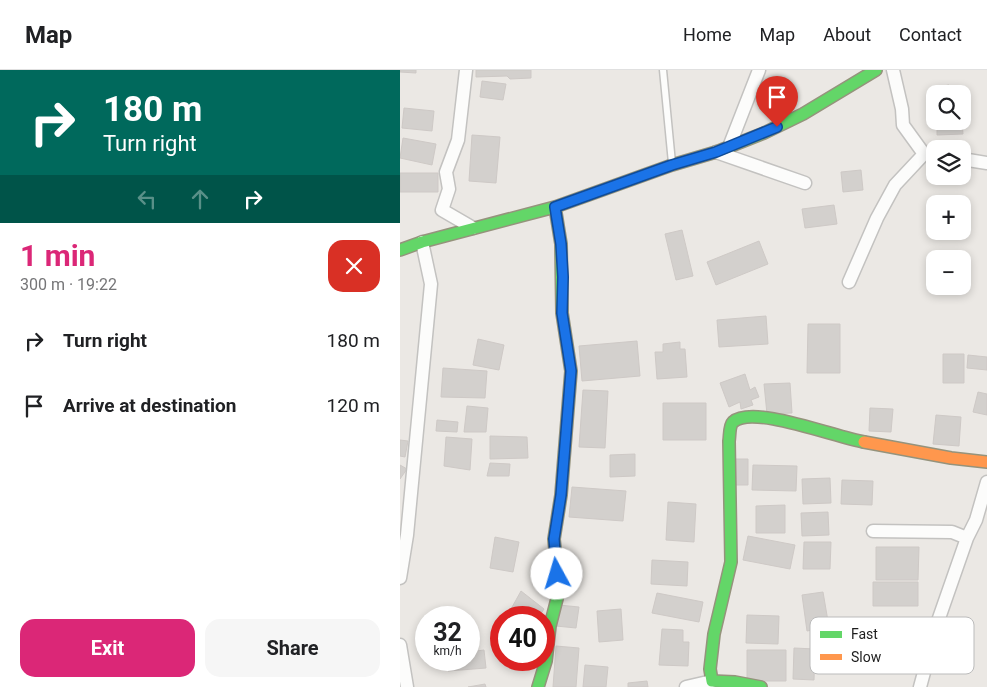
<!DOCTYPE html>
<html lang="en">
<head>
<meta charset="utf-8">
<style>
	body { margin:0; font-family:Roboto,sans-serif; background:#f6f6f6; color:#202124; height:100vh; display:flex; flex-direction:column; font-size:19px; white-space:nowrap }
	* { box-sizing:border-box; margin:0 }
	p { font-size:16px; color:#757577 }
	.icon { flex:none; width:28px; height:28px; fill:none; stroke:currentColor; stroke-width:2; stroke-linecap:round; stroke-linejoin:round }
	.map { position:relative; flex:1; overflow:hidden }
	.drawer { display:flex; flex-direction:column; background:#fff; width:400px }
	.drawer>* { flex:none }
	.banner { background:#00695c; color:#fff; overflow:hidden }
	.buttons { position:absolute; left:526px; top:15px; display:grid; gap:10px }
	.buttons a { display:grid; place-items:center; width:45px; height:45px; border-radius:10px; background:#fff; box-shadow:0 2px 8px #0003; font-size:25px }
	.speed { position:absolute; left:15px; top:536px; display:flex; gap:10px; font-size:25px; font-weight:700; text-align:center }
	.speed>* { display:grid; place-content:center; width:65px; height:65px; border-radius:50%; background:#fff; box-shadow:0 2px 8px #0003; line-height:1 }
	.speed small { font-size:12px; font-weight:400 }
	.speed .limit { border:8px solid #d22; background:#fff; color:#111 }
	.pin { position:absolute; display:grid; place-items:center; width:42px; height:42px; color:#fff; margin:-51px -21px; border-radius:50% 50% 50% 0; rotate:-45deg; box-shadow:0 0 5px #0007 }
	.pin .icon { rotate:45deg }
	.me { position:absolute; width:55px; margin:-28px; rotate:354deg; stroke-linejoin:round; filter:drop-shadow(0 0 4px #0008) }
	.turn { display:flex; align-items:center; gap:18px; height:105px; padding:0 20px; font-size:22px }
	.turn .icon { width:65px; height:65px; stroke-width:2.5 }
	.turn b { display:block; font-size:35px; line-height:42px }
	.lanes { display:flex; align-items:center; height:48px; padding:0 20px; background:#0003; justify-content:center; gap:25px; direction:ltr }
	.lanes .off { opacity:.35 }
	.round { display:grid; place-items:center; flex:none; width:52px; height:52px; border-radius:15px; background:#f6f6f6 }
	.head { display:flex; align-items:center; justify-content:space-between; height:85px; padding:0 20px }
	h1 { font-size:30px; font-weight:700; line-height:38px; color:#db2777 }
	.button { display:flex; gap:10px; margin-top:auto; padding:10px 20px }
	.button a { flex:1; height:58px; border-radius:15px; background:#db2777; color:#fff; font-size:20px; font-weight:700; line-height:58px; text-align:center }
	.button a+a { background:#f6f6f6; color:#202124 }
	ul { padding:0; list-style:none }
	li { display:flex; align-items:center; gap:15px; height:65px; padding:0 20px }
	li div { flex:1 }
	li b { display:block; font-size:19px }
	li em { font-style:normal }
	header { display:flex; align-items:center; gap:30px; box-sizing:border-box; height:70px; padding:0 25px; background:#fff; border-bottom:1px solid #e0e0e0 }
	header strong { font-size:24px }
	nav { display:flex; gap:28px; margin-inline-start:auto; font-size:18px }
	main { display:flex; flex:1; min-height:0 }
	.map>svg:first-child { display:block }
	.building { fill:#d3d0cd; stroke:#cec9c6 }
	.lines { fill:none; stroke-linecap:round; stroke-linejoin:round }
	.lane-casing { stroke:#c3c2c0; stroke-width:9 }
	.street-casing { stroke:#c3c2c0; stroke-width:15 }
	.fast-casing { stroke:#95937c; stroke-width:14 }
	.slow-casing { stroke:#95937c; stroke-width:14 }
	.lane { stroke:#fcfcfb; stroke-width:6 }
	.street { stroke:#fcfcfb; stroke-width:12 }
	.fast { stroke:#63d668; stroke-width:11 }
	.slow { stroke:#ff974d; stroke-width:11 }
	.route-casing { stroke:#114b97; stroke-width:12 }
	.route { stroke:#1a73e8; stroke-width:9 }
	.key { fill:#fff; stroke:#bbb; stroke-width:1 }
	.key-label { font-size:14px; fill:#1c1c1c }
</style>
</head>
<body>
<header>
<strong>Map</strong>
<nav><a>Home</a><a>Map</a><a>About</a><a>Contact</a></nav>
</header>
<main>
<section class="drawer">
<div class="banner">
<div class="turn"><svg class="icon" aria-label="right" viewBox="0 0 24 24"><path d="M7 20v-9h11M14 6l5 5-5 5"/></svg><div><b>180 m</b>Turn right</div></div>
<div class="lanes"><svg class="icon off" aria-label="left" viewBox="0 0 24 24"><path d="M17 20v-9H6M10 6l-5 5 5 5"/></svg><svg class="icon off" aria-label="ahead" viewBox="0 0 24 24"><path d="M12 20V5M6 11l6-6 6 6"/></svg><svg class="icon" aria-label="right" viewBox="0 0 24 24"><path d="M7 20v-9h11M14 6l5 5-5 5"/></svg></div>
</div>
<div class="head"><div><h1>1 min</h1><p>300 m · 19:22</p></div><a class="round" style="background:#d93025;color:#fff"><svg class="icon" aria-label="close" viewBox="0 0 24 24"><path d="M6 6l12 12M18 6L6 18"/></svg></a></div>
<ul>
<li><svg class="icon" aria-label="right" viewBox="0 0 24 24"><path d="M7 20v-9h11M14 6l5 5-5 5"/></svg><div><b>Turn right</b></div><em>180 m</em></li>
<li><svg class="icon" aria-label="arrive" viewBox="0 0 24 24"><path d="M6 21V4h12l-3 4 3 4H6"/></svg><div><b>Arrive at destination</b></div><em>120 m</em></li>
</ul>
<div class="button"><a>Exit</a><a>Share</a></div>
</section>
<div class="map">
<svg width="587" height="617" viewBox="0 0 587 617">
	<rect width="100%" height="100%" fill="#ebe8e4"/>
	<path class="building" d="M0,0H16V3L0,2Z
		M76,0H131V8L110,9L107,6L76,7Z
		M82,11L106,14L103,30L80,27Z
		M549,15L551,24H535L534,33L532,18Z
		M4,38L34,41L32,61L2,58Z
		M534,40L535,51H562L563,64L537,65V58H532L531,46H535Z
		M72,65L100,67L96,113L69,111Z
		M3,68L36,74L32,95L0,88Z
		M461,100L463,120L443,122L441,102Z
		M0,103H38V122H0Z
		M434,135L437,154L405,158L402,139Z
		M282,160L293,206L276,210L265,164Z
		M359,171L368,194L316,215L307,192Z
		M366,246L368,274L319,277L317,250Z
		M408,254H440V303H407Z
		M78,269L104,275L99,300L73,295Z
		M237,271L240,306L182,311L179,276Z
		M280,272V279H285L287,307L257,309L255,282H263V274Z
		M543,284H564V313H543Z
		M568,285L587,287V300L567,298Z
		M43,298L87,301L85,328L41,327Z
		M345,304L350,320L355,317L359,327L351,330L353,335L341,339L340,332L329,337L320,313Z
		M390,313L392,343L367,344L364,314Z
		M183,320L208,321L205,378L179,377Z
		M578,322L587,324V345L573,342Z
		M263,333H306V370H263Z
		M67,336L88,338L86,362H64Z
		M470,338L493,339L491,362L469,361Z
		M536,345L561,347L559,376L533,374Z
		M37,350L58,352L57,362L36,361Z
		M90,366L127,367L128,388L90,389Z
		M46,367L72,369L70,400L44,396Z
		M0,370L8,371L5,387L0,386Z
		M235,384V406L210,407V385Z
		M334,389H348V415H335Z
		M90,393L110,394L109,406H87Z
		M0,395L7,399L0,409Z
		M353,395L397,396L396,421L352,420Z
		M430,408L431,433L403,434L402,409Z
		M442,410L473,411L472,435L441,434Z
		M172,417L226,421L223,451L169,447Z
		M268,432L296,434L294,472L266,470Z
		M385,435V463H356V436Z
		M428,442L429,465L402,466L401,443Z
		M348,466L395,475L390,499L343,490Z
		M95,467L119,472L113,502L90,498Z
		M404,472H431L430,499H403Z
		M476,477H519L518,510H476Z
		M252,490L288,492L287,516L251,514Z
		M473,512H518V536H473Z
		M121,521L144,539L138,548H121L111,539Z
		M423,522L429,557L407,561L402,525Z
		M257,523L303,532L299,552L252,543Z
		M159,535L179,537L176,558L156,556Z
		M221,539L223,570L199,572L197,541Z
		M347,545L379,546L378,574L346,573Z
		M262,559L283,560V572H289L288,596L259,595Z
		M156,576L179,578L176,617H153Z
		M394,578L415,579L414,610L393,609Z
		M84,580L86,598L48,601V590H69V582Z
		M347,580H386V611H347Z
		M185,595L208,597L206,617H183Z
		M247,611L248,617H228V613Z
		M85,614L86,617H68Z"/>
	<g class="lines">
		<g class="lane-casing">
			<path id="lane" d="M263,0L272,93"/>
		</g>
		<g class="street-casing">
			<path id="street" d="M66,0L58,70L46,102L49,119L42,140L73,158
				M329,77L359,0
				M316,82L405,113
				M562,89L587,93
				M449,212L477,148L495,115L524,84L503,55L502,39L493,0
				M473,461L552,462L567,468
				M0,508L7,465L31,214L22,172
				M0,575L7,617
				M286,617L312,611
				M520,617L538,551L567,468L576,450L587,412"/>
		</g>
		<g class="fast-casing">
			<path id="fast" d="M0,180L22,172L155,137L272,95L316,82L364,63L403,44L476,0
				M138,617L146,591L150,556L159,521L154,469L161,425L171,301L162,243L161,174L155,137
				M361,617L335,612L312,611L310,599L314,564L331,492L329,371C330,366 329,356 333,352C353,334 437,368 464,372"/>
		</g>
		<g class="slow-casing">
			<path id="slow" d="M464,372L551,388L587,392"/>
		</g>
		<use href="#lane" class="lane"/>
		<use href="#street" class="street"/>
		<use href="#fast" class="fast"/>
		<use href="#slow" class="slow"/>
	</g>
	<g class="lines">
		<g class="route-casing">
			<path id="route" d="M157,504L154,469L161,425L171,301L162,243L163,207L161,174L155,137L272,95L316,82L377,57"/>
		</g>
		<use href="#route" class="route"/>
	</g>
	<rect x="410" y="547" width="164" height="57" rx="8" class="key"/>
	<rect x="420" y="561" width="22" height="7" fill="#63d668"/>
	<rect x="420" y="584" width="22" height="6" fill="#ff974d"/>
	<g class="key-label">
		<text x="451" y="569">Fast</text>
		<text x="451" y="592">Slow</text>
	</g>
</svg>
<div class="buttons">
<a><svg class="icon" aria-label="search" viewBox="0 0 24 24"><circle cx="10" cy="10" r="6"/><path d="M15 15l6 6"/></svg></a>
<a><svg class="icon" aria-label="layers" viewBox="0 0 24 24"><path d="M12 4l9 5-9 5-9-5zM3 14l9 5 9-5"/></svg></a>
<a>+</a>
<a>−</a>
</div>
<div class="speed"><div>32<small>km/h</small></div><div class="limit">40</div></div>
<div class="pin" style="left:377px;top:57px;background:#d93025"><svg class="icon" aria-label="arrive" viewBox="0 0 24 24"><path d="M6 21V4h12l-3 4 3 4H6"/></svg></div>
<svg class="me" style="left:157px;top:504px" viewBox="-20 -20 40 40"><circle r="19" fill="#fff"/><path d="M0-13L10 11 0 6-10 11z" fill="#1a73e8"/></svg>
</div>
</main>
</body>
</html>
